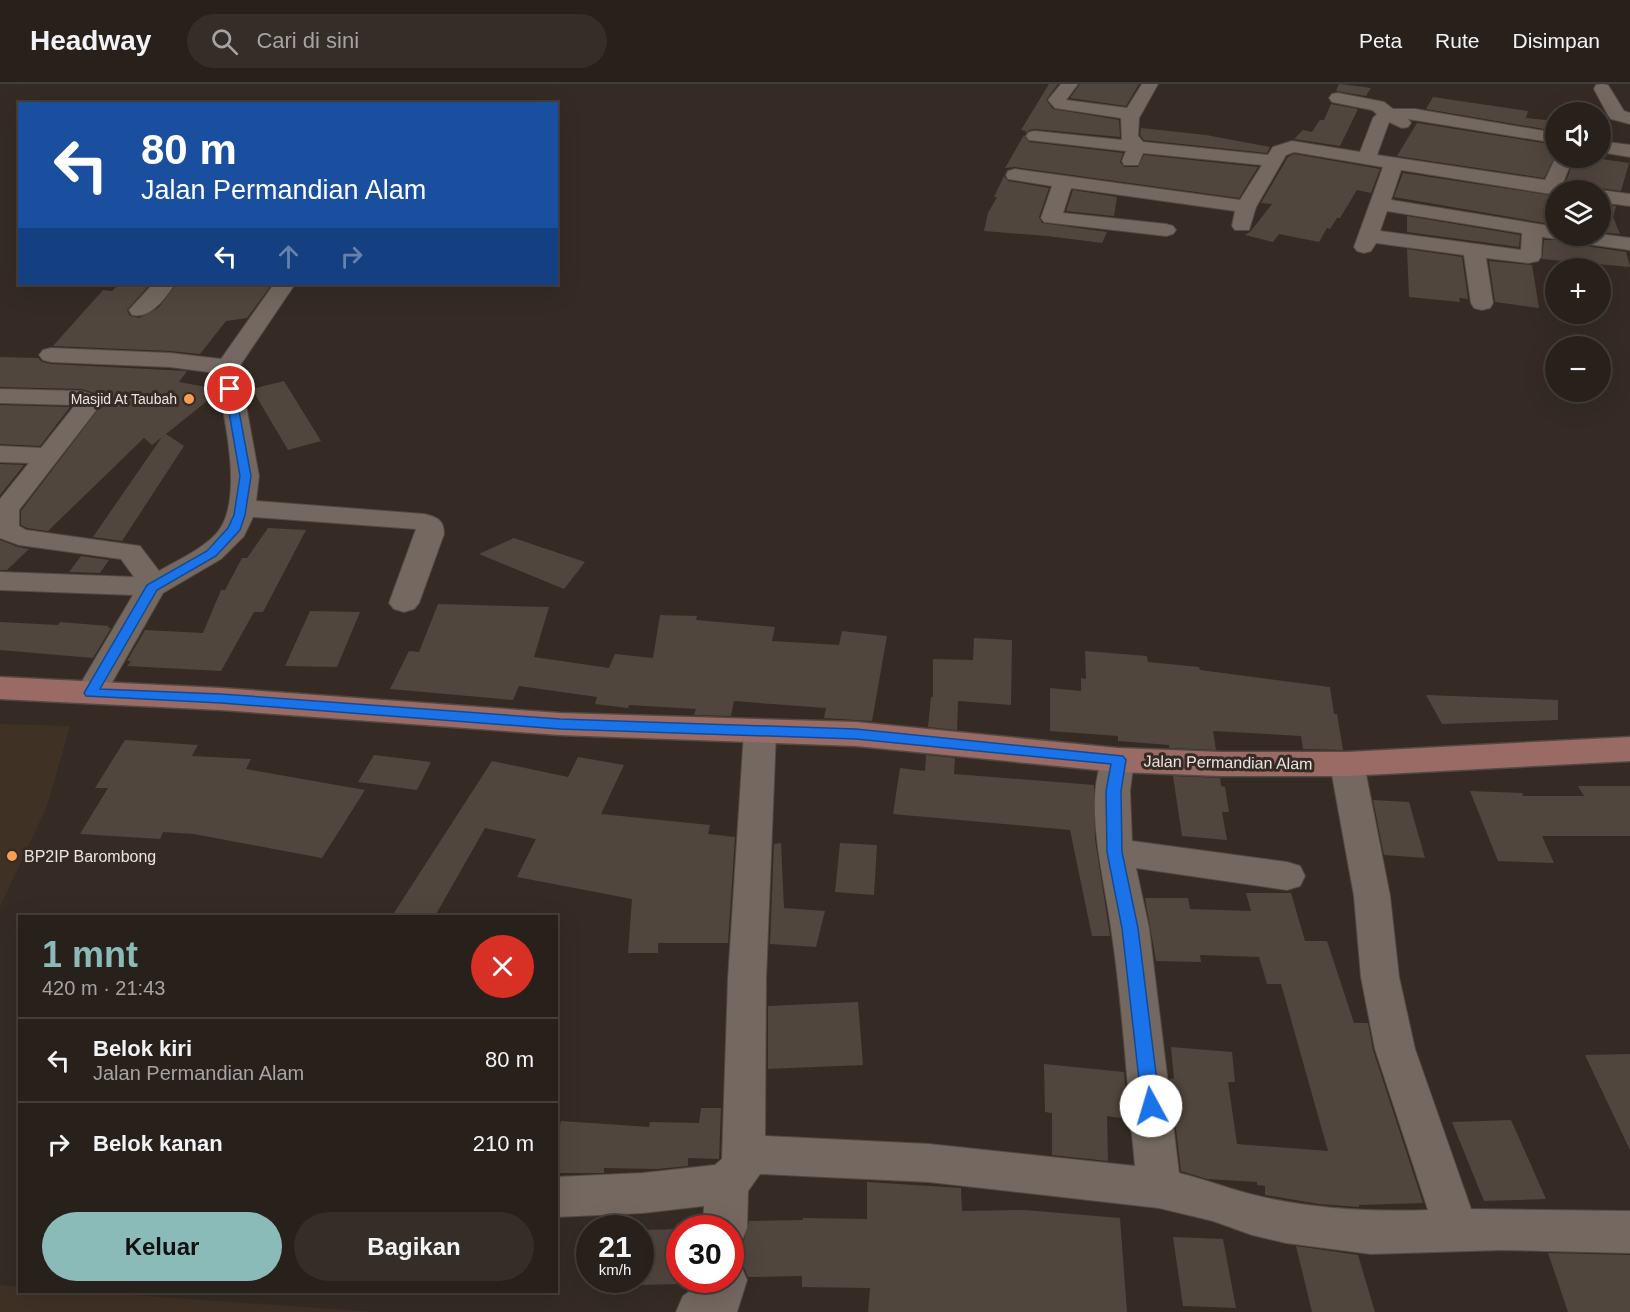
<!DOCTYPE html>
<html lang="id">
<head>
<meta charset="utf-8">
<style>
	body { margin:0; font-family:Helvetica,sans-serif; background:#342d28; color:#f1f3f6; height:100vh; display:flex; flex-direction:column; font-size:22px; white-space:nowrap }
	* { box-sizing:border-box; margin:0 }
	p { font-size:20px; color:#a5a3a3 }
	.icon { flex:none; width:33px; height:33px; fill:none; stroke:currentColor; stroke-width:2; stroke-linecap:round; stroke-linejoin:round }
	.map { position:relative; flex:1; overflow:hidden }
	.sheet { position:absolute; left:18px; top:831px; width:540px; height:378px; display:flex; flex-direction:column; background:#28201b; border-radius:0px; box-shadow:0 6px 24px #0002,0 0 0 2px #443e3a }
	.sheet>* { flex:none }
	.guide { position:absolute; left:18px; top:18px; width:540px; height:183px; border-radius:0px; box-shadow:0 6px 24px #0002,0 0 0 2px #443e3a; background:#1a4fa0; color:#fff; overflow:hidden }
	.buttons { position:absolute; left:1545px; top:18px; display:grid; gap:12px }
	.buttons a { display:grid; place-items:center; width:66px; height:66px; border-radius:50%; background:#28201b; box-shadow:0 6px 24px #0002,0 0 0 2px #443e3a; font-size:30px }
	.speed { position:absolute; left:576px; top:1131px; display:flex; gap:12px; font-size:30px; font-weight:700; text-align:center }
	.speed>* { display:grid; place-content:center; width:78px; height:78px; border-radius:50%; background:#28201b; box-shadow:0 6px 24px #0002,0 0 0 2px #443e3a; line-height:1 }
	.speed small { font-size:15px; font-weight:400 }
	.speed .limit { border:9px solid #d22; background:#fff; color:#111 }
	.pin { position:absolute; display:grid; place-items:center; width:51px; height:51px; color:#fff; margin:-26px; border:3px solid #fff; border-radius:50%; box-shadow:0 2px 6px #0007 }
	.me { position:absolute; width:66px; margin:-33px; rotate:354deg; stroke-linejoin:round; filter:drop-shadow(0 0 4px #0008) }
	.turn { display:flex; align-items:center; gap:21px; height:126px; padding:0 24px; font-size:27px }
	.turn .icon { width:78px; height:78px; stroke-width:2.5 }
	.turn b { display:block; font-size:42px; line-height:51px }
	.lanes { display:flex; align-items:center; height:57px; padding:0 24px; background:#0003; justify-content:center; gap:30px; direction:ltr }
	.lanes .off { opacity:.35 }
	.round { display:grid; place-items:center; flex:none; width:63px; height:63px; border-radius:32px; background:#342d28 }
	.summary { display:flex; align-items:center; justify-content:space-between; height:102px; padding:0 24px }
	h1 { font-size:36px; font-weight:700; line-height:45px; color:#8bbbb9 }
	.primary-button { display:flex; gap:12px; margin-top:auto; padding:12px 24px }
	.primary-button a { flex:1; height:69px; border-radius:36px; background:#8bbbb9; color:#111; font-size:24px; font-weight:700; line-height:69px; text-align:center }
	.primary-button a+a { background:#342d28; color:#f1f3f6 }
	ul { padding:0; list-style:none }
	li { display:flex; align-items:center; gap:18px; height:84px; padding:0 24px; border-top:2px solid #443e3a }
	li div { flex:1 }
	li b { display:block; font-size:22px }
	li em { font-style:normal }
	header { display:flex; align-items:center; gap:36px; box-sizing:border-box; height:84px; padding:0 30px; background:#28201b; border-bottom:2px solid #443e3a }
	header strong { font-size:28px }
	nav { display:flex; gap:33px; margin-inline-start:auto; font-size:21px }
	.search { width:420px; height:54px; background:#342d28; display:flex; align-items:center; gap:15px; box-sizing:border-box; padding:0 21px; border-radius:33px; color:#a5a3a3; font-size:22px }
	.map>svg:first-child { display:block }
	.education { fill:#403125 }
	.building { fill:#51463e }
	.lines { fill:none; stroke-linecap:round; stroke-linejoin:round }
	.minor-casing { stroke:#524944; stroke-width:2 }
	.major-casing { stroke:#524944; stroke-width:3 }
	.minor { fill:#746860; fill-rule:evenodd }
	.major { fill:#9a6a65; fill-rule:evenodd }
	.route { fill:#1a73e8; stroke:#114b97; stroke-width:1.5 }
	.poi-dot { fill:#fb9e51; stroke:#352b24; stroke-width:2 }
	.labels { text-anchor:middle; stroke-width:6; stroke-linejoin:round; paint-order:stroke }
	.far-poi-label { font-size:14px; fill:#eae3df; stroke:#352b24; text-anchor:end }
	.street-label { font-size:16px; fill:#eae3df; stroke:#352b24 }
	.poi-label { font-size:16px; fill:#eae3df; stroke:#352b24; text-anchor:start }
</style>
</head>
<body>
<header>
<strong>Headway</strong>
<div class="search"><svg class="icon" aria-label="search" viewBox="0 0 24 24"><circle cx="10" cy="10" r="6"/><path d="M15 15l6 6"/></svg>Cari di sini</div>
<nav><a>Peta</a><a>Rute</a><a>Disimpan</a></nav>
</header>
<div class="map">
<svg width="1630" height="1228" viewBox="0 0 1630 1228">
	<rect width="100%" height="100%" fill="#352b24"/>
	<path class="education" d="M0,640L70,642L47,722L0,823Z
		M0,1201L19,1203L20,1208H89L376,1228H0Z"/>
	<path class="building" d="M1049,0H1058L1046,16L1053,25L1119,36L1120,53L1035,45L1029,46L1025,50L1026,47L1021,46Z
		M1080,0H1139L1126,22L1070,14Z
		M1339,0H1340L1371,4L1366,12L1336,7Z
		M1433,13L1528,27L1526,34L1556,37V47L1426,25Z
		M1331,20L1358,25L1340,62L1294,55L1303,46L1312,48L1320,36H1324Z
		M1417,39L1556,61V71L1544,94L1397,72Z
		M1141,44L1206,51L1270,63L1267,69L1144,56L1140,51Z
		M1024,51L1029,58L1123,69L1120,78L1124,83H1138L1144,71L1258,83L1239,114L1015,83L1005,84Z
		M1294,70L1380,85L1371,109L1357,106L1340,134H1337L1330,145L1327,144L1319,158L1279,150L1273,158L1245,151L1250,148L1272,120L1261,119L1288,73Z
		M1575,74H1595L1629,79L1621,107L1600,104L1598,106H1580L1576,100L1566,97Z
		M1403,89L1556,112V141L1394,113Z
		M1004,92L1008,97L1049,104L1039,133L1042,139L1107,148L1102,159L1047,152L984,147L988,129L997,113H994Z
		M1073,106L1117,113L1114,132L1066,127Z
		M1600,120L1616,122L1613,133L1620,150L1600,148Z
		M1407,132L1520,151L1519,163L1407,148Z
		M1544,156H1562L1572,160L1626,168L1630,183L1542,175Z
		M1407,165L1462,173L1468,215L1459,214L1460,218L1409,213Z
		M1489,177L1532,181L1539,224L1495,218Z
		M119,200H150L127,226L130,232L139,234L158,224L177,200H272L247,234L226,237L200,270L170,267L53,262L103,206L112,207Z
		M0,273L38,274L42,278L51,280L187,287L179,298L217,305V309L166,350L184,362L122,457L93,453L162,353L152,361L144,354L48,447L27,444L21,441V427L103,319L98,310L82,305L0,303Z
		M284,297L321,357L288,366L252,305Z
		M0,321L70,323L40,362L0,360Z
		M0,380L24,381L0,411Z
		M268,444L306,446L263,528H254L221,587L127,582L131,577H127L145,546L203,549L221,506H225L242,474H247Z
		M514,454L585,478L564,505L479,470Z
		M0,456L18,463L29,465L7,486H0Z
		M81,472L109,476L100,489L69,488Z
		M438,520L549,523L534,573L609,584L615,570L653,574L660,531L697,532L696,536L775,543L772,557L839,561L842,547L887,552L872,637L824,634L826,624L734,617L731,632L694,631L696,625L629,621L628,624L595,620L597,613L519,602L513,616L390,605L409,567L419,568Z
		M310,527L360,528L337,583L285,582Z
		M0,538L58,541L60,538L109,542L108,544H111L93,574L0,566Z
		M974,554L1012,556L1011,621L958,617L957,646L928,643L931,613H933V575L973,576Z
		M1085,567L1147,572L1148,578L1199,583L1200,586L1330,603L1334,630H1337L1343,666L1303,665L1301,652L1213,647L1216,666L1169,664V661L1118,657V652L1050,647V604L1081,607V594L1086,595Z
		M1426,611L1558,616V636L1442,640Z
		M125,656L198,661L192,672L251,675L246,685L365,706L322,774L194,750L163,748L160,755L80,750L108,704H95Z
		M374,671L431,678L417,706L358,698Z
		M926,671L955,674L954,690L1094,701L1095,755L1110,852H1092L1070,746L893,730L900,684L925,687Z
		M578,673L624,681L601,730L710,741L708,750L735,753L728,859H658V869H628L632,815L517,793L536,755L485,744L435,832H392L492,677L568,693Z
		M1173,692L1220,694L1221,702L1225,703L1229,728H1222L1227,756L1182,752Z
		M1578,702H1630V752H1542L1554,779L1498,777L1470,707L1522,709L1523,712H1584Z
		M1373,716L1409,718L1425,774L1384,771Z
		M781,759L784,824L825,827L816,863L770,860L774,760Z
		M840,759L877,761L874,811L835,808Z
		M1246,809H1291L1305,857H1327L1354,939H1368L1373,966L1423,1119L1359,1121V1123L1319,1120L1265,1111V1102L1257,1101V1098L1207,1095L1181,1087L1170,994L1174,995L1171,963L1232,968L1235,998H1228L1237,1060L1328,1067L1281,900H1267L1259,873L1200,871L1201,878L1156,877L1145,814H1188L1190,825L1251,827Z
		M858,918L863,981L768,985V922Z
		M1630,970V1066L1585,971Z
		M1044,980L1124,988L1128,1035L1107,1032L1108,1077L1052,1071V1029L1045,1028Z
		M701,1024H721L719,1075L688,1074V1082L657,1085L604,1084V1089H556V1058L561,1037L649,1043L650,1038L699,1039Z
		M1511,1036L1546,1115L1484,1117L1452,1038Z
		M867,1098L961,1104L962,1127L1024,1126L1120,1134L1127,1228H868L870,1204L802,1203V1192L748,1193L742,1179L735,1176V1164L743,1160L749,1137L803,1136V1134L867,1135Z
		M680,1145V1200L640,1201V1146Z
		M1173,1153L1223,1155L1236,1224L1183,1222Z
		M1296,1162L1358,1171L1375,1228H1312Z
		M1548,1169L1630,1171V1228H1568Z"/>
	<g class="lines">
		<g class="minor-casing">
			<path id="minor" d="M1061,0H1078L1066,16L1127,24L1142,0H1158L1139,34L1138,52L1143,58L1268,71L1273,63L1292,57L1360,68L1373,34L1377,30L1372,26L1332,18L1329,14L1332,10L1338,9L1384,18L1393,25H1415L1556,49V59L1408,35L1411,39L1408,43L1402,44L1389,38L1377,71L1545,96L1556,73L1573,74L1563,99L1576,102L1578,106H1556V110H1551L1401,86L1391,116L1556,143V152L1600,150L1630,154V166L1573,158L1566,156L1563,153L1556,155L1542,153L1541,173L1538,177L1528,179L1486,174L1493,219L1490,224L1482,226L1474,224L1471,219L1464,171L1376,159L1371,167L1364,169L1357,167L1354,163L1383,83L1294,68L1286,71L1256,123L1249,146H1235L1232,142L1235,127L1071,104L1063,129L1166,140L1173,142L1176,146L1173,150L1166,152L1044,138L1041,134L1052,102L1008,95L1006,91L1008,87L1015,85L1240,116L1262,81L1143,69L1138,81H1124L1122,77L1126,67L1029,56L1026,52L1029,48L1035,47L1122,56L1121,34L1055,24L1048,16ZM1387,127L1522,149L1521,166L1380,147Z
				M1602,0L1608,1L1624,27L1630,29V40L1611,35L1608,31L1594,5L1596,1Z
				M1600,57L1630,61V73L1600,68Z
				M1599,106H1600L1630,110V122L1600,118V106Z
				M153,200H175C165,214 151,235 132,231L129,226Z
				M274,200H295L239,283L259,392L256,417L424,430C437,433 444,436 444,450L419,519L414,525L404,528L394,525L389,519L416,445L253,433L244,452L221,475L163,509L102,616L91,619L80,616L75,609L133,511L0,506V488L134,493L121,475L19,461L0,454V415L29,379L0,378V362L41,364L75,321L0,319V305L81,307L97,312L101,320L19,426V442L26,446L140,462L159,487C178,476 201,466 216,450C246,417 223,329 216,289L170,283L51,278L43,276L39,271L43,266L51,264L170,269L221,275Z
				M760,637L771,640L776,648L766,895L765,1052L929,1060L1135,1082C1127,1003 1123,922 1111,844C1105,797 1081,711 1106,668L1118,664L1130,668L1134,676L1130,707L1132,757L1287,778L1300,782L1305,792L1300,802L1287,806L1136,784L1149,844L1179,1089C1204,1095 1229,1105 1254,1111C1311,1125 1370,1128 1428,1126L1375,965L1361,893L1354,812L1330,680L1335,672L1347,668L1359,672L1364,680L1390,812L1399,893L1415,965L1471,1125L1630,1127V1169L1503,1166L1371,1170L1286,1159L1252,1151L1213,1137L1159,1124L929,1098L760,1090L748,1107L747,1144L741,1159L730,1163V1144H703L704,1122L643,1129L556,1133V1093L643,1089L715,1081L722,1075L728,895L744,648L749,640Z
				M730,1177L740,1180L747,1196L737,1228H676L683,1212L700,1200L701,1196H730Z"/>
		</g>
		<g class="major-casing">
			<path id="major" d="M0,593L221,604L560,629L856,638L1118,664L1221,668H1347L1630,653V677L1347,692H1221L1118,688L856,662L560,651L221,626L0,615Z"/>
		</g>
		<use href="#minor" class="minor"/>
		<use href="#major" class="major"/>
	</g>
	<path class="route" d="M230,302L235,305L251,392L245,431L240,446L216,472L157,506L100,605L221,610L560,635L856,645L1123,672L1126,676L1121,707L1122,768L1138,844L1160,1022L1157,1028L1151,1030L1144,1028L1142,1022L1122,844L1107,768L1106,707L1111,680L856,655L560,645L221,619L86,612L84,609L147,501L207,467L228,444L234,431L240,392L225,305Z"/>
	<g class="poi-dot">
		<circle cx="189" cy="315" r="6"/>
		<circle cx="12" cy="772" r="6"/>
	</g>
	<g class="labels">
		<g class="far-poi-label">
			<text x="177" y="320">Masjid At Taubah</text>
		</g>
		<g class="street-label">
			<text transform="translate(1228 678) rotate(1)" y="6">Jalan Permandian Alam</text>
		</g>
		<g class="poi-label">
			<text x="24" y="778">BP2IP Barombong</text>
		</g>
	</g>
</svg>
<div class="buttons">
<a><svg class="icon" aria-label="sound" viewBox="0 0 24 24"><path d="M4 9h4l5-4v14l-5-4H4zM17 9q2 3 0 6"/></svg></a>
<a><svg class="icon" aria-label="layers" viewBox="0 0 24 24"><path d="M12 4l9 5-9 5-9-5zM3 14l9 5 9-5"/></svg></a>
<a>+</a>
<a>−</a>
</div>
<div class="speed"><div>21<small>km/h</small></div><div class="limit">30</div></div>
<div class="pin" style="left:230px;top:305px;background:#d93025"><svg class="icon" aria-label="arrive" viewBox="0 0 24 24"><path d="M6 21V4h12l-3 4 3 4H6"/></svg></div>
<svg class="me" style="left:1151px;top:1022px" viewBox="-20 -20 40 40"><circle r="19" fill="#fff"/><path d="M0-13L10 11 0 6-10 11z" fill="#1a73e8"/></svg>
<div class="guide">
<div class="turn"><svg class="icon" aria-label="left" viewBox="0 0 24 24"><path d="M17 20v-9H6M10 6l-5 5 5 5"/></svg><div><b>80 m</b>Jalan Permandian Alam</div></div>
<div class="lanes"><svg class="icon" aria-label="left" viewBox="0 0 24 24"><path d="M17 20v-9H6M10 6l-5 5 5 5"/></svg><svg class="icon off" aria-label="ahead" viewBox="0 0 24 24"><path d="M12 20V5M6 11l6-6 6 6"/></svg><svg class="icon off" aria-label="right" viewBox="0 0 24 24"><path d="M7 20v-9h11M14 6l5 5-5 5"/></svg></div>
</div>
<section class="sheet">
<div class="summary"><div><h1>1 mnt</h1><p>420 m · 21:43</p></div><a class="round" style="background:#d93025;color:#fff"><svg class="icon" aria-label="close" viewBox="0 0 24 24"><path d="M6 6l12 12M18 6L6 18"/></svg></a></div>
<ul>
<li><svg class="icon" aria-label="left" viewBox="0 0 24 24"><path d="M17 20v-9H6M10 6l-5 5 5 5"/></svg><div><b>Belok kiri</b><p>Jalan Permandian Alam</p></div><em>80 m</em></li>
<li><svg class="icon" aria-label="right" viewBox="0 0 24 24"><path d="M7 20v-9h11M14 6l5 5-5 5"/></svg><div><b>Belok kanan</b></div><em>210 m</em></li>
</ul>
<div class="primary-button"><a>Keluar</a><a>Bagikan</a></div>
</section>
</div>
</body>
</html>
